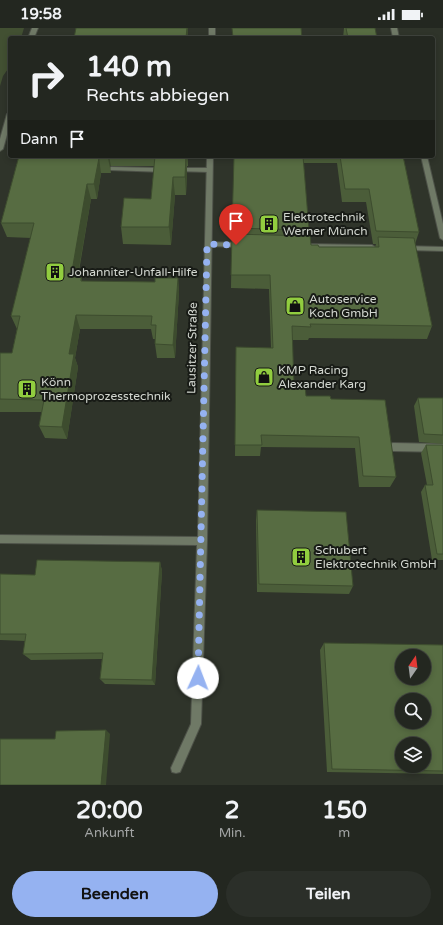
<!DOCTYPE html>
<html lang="de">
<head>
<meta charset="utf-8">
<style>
	body { margin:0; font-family:"Varela Round",sans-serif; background:#2b2f29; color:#f1f3f6; height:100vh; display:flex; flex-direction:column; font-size:15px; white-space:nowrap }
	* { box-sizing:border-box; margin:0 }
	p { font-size:13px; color:#a3a5a5 }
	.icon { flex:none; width:22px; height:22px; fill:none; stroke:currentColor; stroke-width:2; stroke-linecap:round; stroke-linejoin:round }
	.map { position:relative; height:757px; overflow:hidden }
	.panel { display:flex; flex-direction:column; background:#232720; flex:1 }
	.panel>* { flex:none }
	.guide { position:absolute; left:8px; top:8px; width:427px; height:122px; border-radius:4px; box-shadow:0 2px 6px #0003,0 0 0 1px #40443e; background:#232720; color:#f1f3f6; overflow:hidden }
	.needle { width:26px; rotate:14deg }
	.controls { position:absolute; left:395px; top:621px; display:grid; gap:8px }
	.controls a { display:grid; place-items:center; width:36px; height:36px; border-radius:50%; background:#232720; box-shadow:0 2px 6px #0003,0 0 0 1px #40443e; font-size:20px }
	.pin { position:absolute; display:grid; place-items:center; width:34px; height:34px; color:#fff; margin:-41px -17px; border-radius:50% 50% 50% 0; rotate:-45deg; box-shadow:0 0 4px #0007 }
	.pin .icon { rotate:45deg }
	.me { position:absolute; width:44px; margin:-22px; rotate:2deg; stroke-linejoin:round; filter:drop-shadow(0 0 3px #0008) }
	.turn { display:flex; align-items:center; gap:14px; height:84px; padding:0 12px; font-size:18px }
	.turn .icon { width:52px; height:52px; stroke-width:2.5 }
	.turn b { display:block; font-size:28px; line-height:34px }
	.then { display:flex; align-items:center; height:38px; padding:0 12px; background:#0003; gap:8px; font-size:15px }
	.eta { display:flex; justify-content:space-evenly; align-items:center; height:68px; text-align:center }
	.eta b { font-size:24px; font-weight:800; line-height:28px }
	.primary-button { display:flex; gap:8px; margin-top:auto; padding:8px 12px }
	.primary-button a { flex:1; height:46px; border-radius:24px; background:#95b2f1; color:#111; font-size:16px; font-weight:800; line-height:46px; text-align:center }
	.primary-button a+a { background:#2b2f29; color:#f1f3f6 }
	.status { display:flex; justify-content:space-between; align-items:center; height:28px; padding:0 20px; background:#232720; direction:ltr }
	.status svg { height:11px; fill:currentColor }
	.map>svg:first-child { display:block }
	.green { fill:#425032 }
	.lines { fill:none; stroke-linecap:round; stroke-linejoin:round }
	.lane-casing { stroke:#4d5148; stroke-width:2 }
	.street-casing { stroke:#4d5148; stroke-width:2 }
	.lane { fill:#6f7966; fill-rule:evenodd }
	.street { fill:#6f7966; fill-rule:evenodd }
	.wall { fill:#4b5d39; fill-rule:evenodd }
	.shaded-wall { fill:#3d4c2e }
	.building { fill:#576c42; stroke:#3d4c2e; fill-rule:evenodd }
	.route { stroke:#95b2f1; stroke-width:7; stroke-dasharray:0 12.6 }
	.labels { text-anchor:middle; stroke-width:4; stroke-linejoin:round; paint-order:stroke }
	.poi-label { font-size:12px; fill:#d3d7d0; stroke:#181b16; text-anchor:start }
	.street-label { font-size:12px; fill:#d3d7d0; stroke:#181b16 }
</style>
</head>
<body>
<div class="status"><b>19:58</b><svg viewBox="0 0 49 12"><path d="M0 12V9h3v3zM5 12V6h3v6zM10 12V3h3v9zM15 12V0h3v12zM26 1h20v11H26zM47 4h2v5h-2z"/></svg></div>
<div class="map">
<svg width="443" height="757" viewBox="0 0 443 757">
	<rect width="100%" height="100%" fill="#2f342a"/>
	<path class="green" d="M0,0H24L21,10H10V38L3,48L0,58Z"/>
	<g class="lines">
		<g class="lane-casing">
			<path id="lane" d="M111,139L164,140L167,142L164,144L109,142L108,141Z
				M176,140H209L212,142L209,144L174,143V141Z
				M205,214L242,215L245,217L242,219L207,218H205Z
				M306,216L372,217L375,219L372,221L308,220L305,218Z
				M404,218L443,219V223L406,222L403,220Z
				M393,415L443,416V424L393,423L390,422L389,419L390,416Z"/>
		</g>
		<g class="street-casing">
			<path id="street" d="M32,0H38L34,10H28Z
				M209,0H215V10H209Z
				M391,0H397L399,10H393Z
				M10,84V96L3,121L0,123V111L7,86Z
				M207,128H213L207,513L201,696L180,744L176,745L172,744L171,740L191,696L197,517L0,515V507L198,509Z
				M421,128H427L443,196V212L440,210Z"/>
		</g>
		<use href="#lane" class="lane"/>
		<use href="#street" class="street"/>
	</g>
	<path class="wall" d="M344,0H346L377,10H343Z
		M19,128H188V138H187V145L186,167H175L171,217L123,216L121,199L151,171L154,138H110L111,145H101L97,171H91L78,249H81L82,253L155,254L178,250L179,264L175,330H157L155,316V311H153L151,301H80L75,330L78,339L67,411L45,410L39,398L42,384H0V325H12L17,301L11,288L31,210L7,209L1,195Z
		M242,128H403L419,204L415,216L432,298L427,311L309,310L308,312H292L294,358L306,368L331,371L396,449L390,459H359L355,420L261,419L260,428H235L236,332L271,320L269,261L231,260L232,200ZM303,135H337L342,174H366L373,216H376L375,219H319L311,217L309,207V202Z
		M418,370H443V416L419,414L414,378Z
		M426,417H443V532H432L421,464L425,457H427L421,425Z
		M257,482L353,558L349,566L257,564L256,492Z
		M160,534L162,543L155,657L105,656L100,651L102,631L31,632L23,626L25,613L0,612V546L35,547Z
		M324,615L443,617V746L327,744L320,622Z"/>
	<path class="shaded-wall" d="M187,0H188V10H186Z
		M104,128H109L111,138H110L111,145L108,130Z
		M186,128L187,145L186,167L185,149Z
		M187,128H188V138Z
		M99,130L101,145L97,171L94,156Z
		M173,149L175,167L171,217L169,199Z
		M87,156L91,171L75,263L71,249Z
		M178,250L179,264L175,330L173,317Z
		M76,287L80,301L75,330L78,339L67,411L62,399L69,326Z
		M160,534L162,543L155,657L152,652Z
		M106,702L110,706L106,757H101Z"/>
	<path class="building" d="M76,0H187L186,10H74Z
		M232,0H301L302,10H233Z
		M346,0H375L377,10H348Z
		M19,128H108V130H99L94,156H87L71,249H81V253L155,254V250H178L173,317L155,316L156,297H151L152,288L76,287L69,326H74L62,399L39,398L44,372L0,371V325H12L20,288H11L34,195H1Z
		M155,128H186L185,149H173L169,199H121L124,170L151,171Z
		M243,128H303L309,202L232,200L234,129L243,130Z
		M340,128H403L419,204L376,203L369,161H345Z
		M232,206L310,208L311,217H318L319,219H379L378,209L414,210L432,298L310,296L311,299L292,298L294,358H305L306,368H330L331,371L385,372L396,449L363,448L359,409L261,407L262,417H235L236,319L273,320L270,247H231Z
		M418,370H443V407L424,406Z
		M426,417H443V526H437L425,457H433Z
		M257,482L346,484L353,558L259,556Z
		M37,532L160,534L152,652L100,651L103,625L23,626L26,606H0V546L35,547Z
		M324,615L443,617V743L332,741ZM402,628H424V650H402ZM402,672H424V694H402ZM402,716H424V738H402Z
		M106,702L101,757H0V711H55L56,703Z"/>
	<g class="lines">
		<path class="route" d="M198,650L207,216L236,217"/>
	</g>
	<defs>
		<g id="building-square" transform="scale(1)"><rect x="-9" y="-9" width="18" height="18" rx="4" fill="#91cd3f" stroke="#181b16"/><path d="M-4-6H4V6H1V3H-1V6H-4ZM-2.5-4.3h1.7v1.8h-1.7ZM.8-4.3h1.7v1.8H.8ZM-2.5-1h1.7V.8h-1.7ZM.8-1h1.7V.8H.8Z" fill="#111"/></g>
		<g id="shop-square" transform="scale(1)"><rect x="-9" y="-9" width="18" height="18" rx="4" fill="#91cd3f" stroke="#181b16"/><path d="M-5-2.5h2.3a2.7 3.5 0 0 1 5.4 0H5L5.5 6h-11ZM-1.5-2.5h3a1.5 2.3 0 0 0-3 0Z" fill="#111"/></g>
	</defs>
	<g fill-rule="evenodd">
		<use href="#building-square" x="269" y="196"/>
		<use href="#building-square" x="55" y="244"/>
		<use href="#shop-square" x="295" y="278"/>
		<use href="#shop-square" x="264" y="349"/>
		<use href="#building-square" x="27" y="361"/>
		<use href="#building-square" x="301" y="529"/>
	</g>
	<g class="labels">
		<g class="poi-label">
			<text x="283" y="193">Elektrotechnik<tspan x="283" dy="14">Werner Münch</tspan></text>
			<text x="69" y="248">Johanniter-Unfall-Hilfe</text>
			<text x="309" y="275">Autoservice<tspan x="309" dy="14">Koch GmbH</tspan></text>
			<text x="278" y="346">KMP Racing<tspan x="278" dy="14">Alexander Karg</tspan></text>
			<text x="41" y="358">Könn<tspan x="41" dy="14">Thermoprozesstechnik</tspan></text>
			<text x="315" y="526">Schubert<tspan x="315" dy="14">Elektrotechnik GmbH</tspan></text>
		</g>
		<g class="street-label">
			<text transform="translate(192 320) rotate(-89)" y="4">Lausitzer Straße</text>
		</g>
	</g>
</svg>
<div class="controls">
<a><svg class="needle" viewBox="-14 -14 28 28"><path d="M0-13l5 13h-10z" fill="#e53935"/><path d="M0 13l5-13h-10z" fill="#a3a5a5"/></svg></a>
<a><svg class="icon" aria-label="search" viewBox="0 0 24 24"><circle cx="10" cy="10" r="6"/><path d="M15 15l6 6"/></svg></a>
<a><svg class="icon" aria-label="layers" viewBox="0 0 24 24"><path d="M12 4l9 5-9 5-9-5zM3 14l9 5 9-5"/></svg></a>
</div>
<div class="pin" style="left:236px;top:217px;background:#d93025"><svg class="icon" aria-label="arrive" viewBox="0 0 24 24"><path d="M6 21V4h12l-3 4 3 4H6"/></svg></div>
<svg class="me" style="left:198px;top:650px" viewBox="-20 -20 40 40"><circle r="19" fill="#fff"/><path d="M0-13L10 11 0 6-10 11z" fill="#95b2f1"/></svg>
<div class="guide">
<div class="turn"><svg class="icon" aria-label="right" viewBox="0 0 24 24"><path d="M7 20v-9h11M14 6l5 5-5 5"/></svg><div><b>140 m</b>Rechts abbiegen</div></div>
<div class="then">Dann<svg class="icon" aria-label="arrive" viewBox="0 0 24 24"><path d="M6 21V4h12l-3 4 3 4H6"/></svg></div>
</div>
</div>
<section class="panel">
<div class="eta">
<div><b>20:00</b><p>Ankunft</p></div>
<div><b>2</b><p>Min.</p></div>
<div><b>150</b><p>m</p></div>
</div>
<div class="primary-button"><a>Beenden</a><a>Teilen</a></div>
</section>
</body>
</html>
